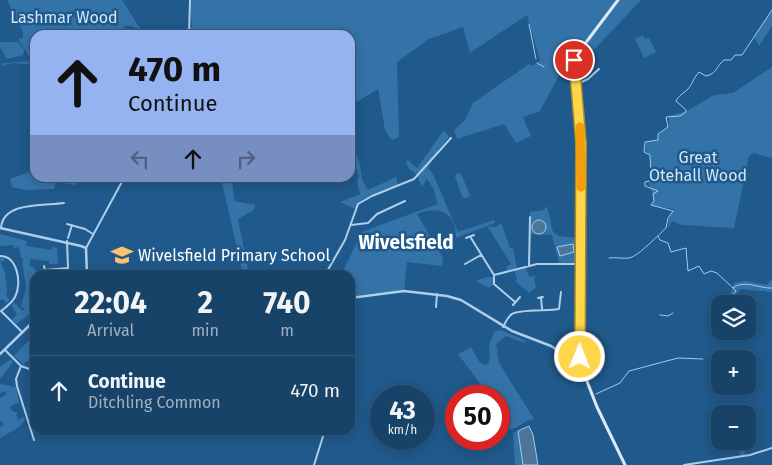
<!DOCTYPE html>
<html lang="en">
<head>
<meta charset="utf-8">
<style>
	body { margin:0; font-family:"Fira Sans",sans-serif; background:#214a6e; color:#f1f3f6; height:100vh; display:flex; flex-direction:column; font-size:19px; white-space:nowrap }
	* { box-sizing:border-box; margin:0 }
	p { font-size:16px; color:#9fb0c0 }
	.icon { flex:none; width:28px; height:28px; fill:none; stroke:currentColor; stroke-width:2; stroke-linecap:round; stroke-linejoin:round }
	.map { position:relative; flex:1; overflow:hidden }
	.panel { position:absolute; left:30px; top:270px; width:325px; height:165px; display:flex; flex-direction:column; background:#184368; border-radius:15px; box-shadow:0 2px 12px #0003,0 0 0 1px #365c7c }
	.panel>* { flex:none }
	.guide { position:absolute; left:30px; top:30px; width:325px; height:152px; border-radius:15px; box-shadow:0 2px 12px #0003,0 0 0 1px #365c7c; background:#95b2f1; color:#111; overflow:hidden }
	.controls { position:absolute; left:711px; top:295px; display:grid; gap:10px }
	.controls a { display:grid; place-items:center; width:45px; height:45px; border-radius:10px; background:#184368; box-shadow:0 2px 12px #0003,0 0 0 1px #365c7c; font-size:25px }
	.speed { position:absolute; left:370px; top:385px; display:flex; gap:10px; font-size:25px; font-weight:700; text-align:center }
	.speed>* { display:grid; place-content:center; width:65px; height:65px; border-radius:50%; background:#184368; box-shadow:0 2px 12px #0003,0 0 0 1px #365c7c; line-height:1 }
	.speed small { font-size:12px; font-weight:400 }
	.speed .limit { border:8px solid #d22; background:#fff; color:#111 }
	.pin { position:absolute; display:grid; place-items:center; width:42px; height:42px; color:#fff; margin:-21px; border:2px solid #fff; border-radius:50%; box-shadow:0 1px 5px #0007 }
	.me { position:absolute; width:55px; margin:-28px; rotate:1deg; stroke-linejoin:round; filter:drop-shadow(0 0 4px #0008) }
	.turn { display:flex; align-items:center; gap:18px; height:105px; padding:0 15px; font-size:22px }
	.turn .icon { width:65px; height:65px; stroke-width:2.5 }
	.turn b { display:block; font-size:35px; line-height:42px }
	.lanes { display:flex; align-items:center; height:48px; padding:0 15px; background:#0003; justify-content:center; gap:25px; direction:ltr }
	.lanes .off { opacity:.35 }
	.eta { display:flex; justify-content:space-evenly; align-items:center; height:85px; text-align:center }
	.eta b { font-size:30px; font-weight:700; line-height:35px }
	ul { padding:0; list-style:none }
	li { display:flex; align-items:center; gap:15px; height:70px; padding:0 15px; border-top:1px solid #365c7c }
	li div { flex:1 }
	li b { display:block; font-size:19px }
	li em { font-style:normal }
	.map>svg:first-child { display:block }
	.green { fill:#3473a8 }
	.water { fill:#4d7598; stroke:#a1cbed }
	.lines { fill:none; stroke-linecap:round; stroke-linejoin:round }
	.stream { stroke:#a1cbed; stroke-width:1 }
	.minor { stroke:#adcfeb; stroke-width:2 }
	.tertiary { stroke:#adcfeb; stroke-width:2.5 }
	.secondary { stroke:#d9e9f9; stroke-width:3 }
	.route-casing { stroke:#a68a30; stroke-width:12 }
	.route { stroke:#ffd54a; stroke-width:9 }
	.slow { stroke:#f59e0b; stroke-width:9 }
	.labels { text-anchor:middle; stroke-width:5; stroke-linejoin:round; paint-order:stroke }
	.park-label { font-size:16px; fill:#d2e7f8; stroke:#20598b }
	.poi-label { font-size:16px; fill:#fff; stroke:#20598b; text-anchor:start }
	.quarter-label { font-size:19px; font-weight:bold; fill:#fff; stroke:#20598b }
</style>
</head>
<body>
<div class="map">
<svg width="772" height="465" viewBox="0 0 772 465">
	<rect width="100%" height="100%" fill="#20598b"/>
	<path class="green" d="M7,0H122L141,30L132,26H125L122,35H35V65L14,63L0,66L4,63L32,61L18,39L23,38V32Z
		M190,0H641L590,54L573,60L564,66L540,111L523,117L531,136L516,143L504,124L457,139L454,130L465,120L473,103L529,64L532,66L540,61L527,15L470,53L463,27L429,39L397,62L399,137L392,140L385,130L378,89L350,106V35H163L192,27Z
		M772,10V26L759,46L754,37Z
		M643,35L645,39L649,38L656,52L644,58L635,39Z
		M0,42H18L24,49L23,55L7,59L0,47Z
		M772,67V158L754,153L749,156L734,228L682,225L672,221L668,229L669,218L674,209L652,206L654,199L648,181L651,174L650,155L645,151L646,142L658,140L659,134L669,125V116L687,111L714,95L733,93Z
		M444,130L449,137L438,150L428,168L433,174L458,232L494,220L495,223L456,238C456,212 439,205 417,214L443,258L442,266L407,262L404,290L350,296V275H342V273L358,240L356,234L438,204L433,188L427,179L422,187L416,174L409,169L406,162L408,160L417,168Z
		M350,139L360,164L362,180L368,190L396,177L398,185L362,200L355,209L340,202L360,194L357,181L359,177L351,155Z
		M35,170V178H76L78,183L75,185L56,182L54,189L25,190L12,187L10,179Z
		M457,173L461,174L470,195L467,198H463L455,177Z
		M221,178H232L234,201L255,205L254,210L238,219L249,275H243Z
		M547,206L553,232L559,236L578,238V264L559,263L552,235L529,234L530,212L544,210Z
		M501,223L510,248H513L517,269L526,267L529,277L537,276L534,278L536,287L529,293L516,282L517,278L514,270L509,272L506,267L511,264L488,227H496Z
		M0,234L27,241L26,246L52,250L53,247L57,248L58,264H49V261L30,259V267H34L37,275L67,272V275H35V310L16,324L12,320L17,314L11,305L14,302L22,311L25,308L21,307L26,288L22,260L24,259L21,258L19,247L14,248L13,245L0,246Z
		M0,258H4V261H0L5,272L7,291L6,296L10,300L6,303L3,299L0,300Z
		M487,277H494V284L489,288L476,281Z
		M772,278V292L741,289L727,304H720L730,295L734,283L746,281L767,285Z
		M501,330L526,341L525,343L506,336L496,344L499,363L534,419C524,419 519,429 510,429L499,409V396H489L458,354L471,347L478,360L483,365L488,364L490,359L489,345L494,332Z
		M35,338V352L32,353L35,363H31L29,361L25,362L24,365L14,356L30,339L33,342Z
		M11,359L13,362L0,379V367Z
		M0,384L16,387L19,402L10,407L13,412H18L16,414L18,420L24,417L25,420L19,427L0,438V427L4,425L2,421L0,422V398L7,394L6,391L0,393Z
		M743,408L744,414H720V422L718,413Z
		M748,430L751,449L744,450L745,455H741L734,441H748Z
		M518,431L523,465H515L513,433Z"/>
	<path class="water" d="M532 227a7 7 0 1 1 14 0a7 7 0 1 1-14 0Z
		M573,244L574,252L560,256L557,247Z
		M529,426L533,435L538,465H523L518,431Z"/>
	<g class="lines">
		<path class="stream" d="M529,24L536,59
			M537,63L544,67
			M658,236L660,240L668,243L671,252L686,248L688,271L699,266L704,274L711,271L717,273L733,288C744,279 760,289 772,288
			M609,258C615,257 623,259 629,258C639,256 658,235 666,228L668,218L673,211L651,205L654,201L653,194L658,191L645,186V182L649,181L651,175L650,155L644,152L645,142L658,140V134L668,127L666,117L680,116L686,112V110L676,101C679,95 683,94 688,89C691,86 695,76 699,72L706,76C717,74 717,65 724,60H731L735,55H742L772,10
			M725,304L736,291L733,288
			M718,312L720,310
			M660,315L668,316L673,313
			M596,394L620,383L629,371L678,358L703,359"/>
		<path class="minor" d="M189,35L190,0
			M574,68L568,69L567,72L575,74
			M577,84L588,79L599,69
			M67,224L85,229L93,234
			M351,225L368,223L377,214L405,201
			M1,228C3,201 45,206 64,203
			M68,238L72,225
			M466,238L474,235
			M471,238L494,275V284L515,302
			M86,248L124,178
			M0,256C18,256 22,284 15,297C12,303 6,307 1,311
			M465,264L481,255
			M44,266L45,270L68,268L67,241
			M529,266L530,217
			M325,275L345,240L358,204L372,196L414,179L451,138
			M494,275L537,264H581
			M541,297L542,309
			M538,298L543,297
			M513,305L520,297
			M436,307L437,294
			M1,311L22,332
			M503,327C506,322 508,316 512,314C518,309 550,311 559,309L561,292
			M5,350L21,366L35,371
			M21,366L16,379L17,386L34,440
			M314,465L325,430
			M684,465L750,455L772,448"/>
		<path class="tertiary" d="M0,228L81,246L86,248L87,275
			M350,298L404,291L447,296L461,300L512,331L551,346L581,366
			M0,354L35,320"/>
		<path class="secondary" d="M618,0L578,53L574,65L581,143V366L597,407L625,465"/>
	</g>
	<g class="lines">
		<g class="route-casing">
			<path id="route" d="M574,60L581,143L580,357"/>
		</g>
		<use href="#route" class="route"/>
		<path class="slow" d="M580,127L581,187"/>
	</g>
	<defs>
		<g id="school-bare" transform="scale(1.725)"><path d="M0-5L7-2L0 1L-7-2ZM-4 1L0 2.5L4 1V4Q0 6-4 4Z" fill="#f9c36e" stroke="#20598b" stroke-width="2.5" paint-order="stroke"/></g>
	</defs>
	<g fill-rule="evenodd">
		<use href="#school-bare" x="122" y="255"/>
	</g>
	<g class="labels">
		<g class="park-label">
			<text x="64" y="23">Lashmar Wood</text>
			<text x="698" y="163">Great<tspan x="698" dy="18">Otehall Wood</tspan></text>
		</g>
		<g class="poi-label">
			<text x="138" y="261">Wivelsfield Primary School</text>
		</g>
		<g class="quarter-label">
			<text x="406" y="249">Wivelsfield</text>
		</g>
	</g>
</svg>
<div class="controls">
<a><svg class="icon" aria-label="layers" viewBox="0 0 24 24"><path d="M12 4l9 5-9 5-9-5zM3 14l9 5 9-5"/></svg></a>
<a>+</a>
<a>−</a>
</div>
<div class="speed"><div>43<small>km/h</small></div><div class="limit">50</div></div>
<div class="pin" style="left:574px;top:60px;background:#d93025"><svg class="icon" aria-label="arrive" viewBox="0 0 24 24"><path d="M6 21V4h12l-3 4 3 4H6"/></svg></div>
<svg class="me" style="left:580px;top:357px" viewBox="-20 -20 40 40"><circle r="17" fill="#ffd54a" stroke="#fff" stroke-width="3"/><path d="M0-11L8 9 0 5-8 9z" fill="#fff"/></svg>
<div class="guide">
<div class="turn"><svg class="icon" aria-label="ahead" viewBox="0 0 24 24"><path d="M12 20V5M6 11l6-6 6 6"/></svg><div><b>470 m</b>Continue</div></div>
<div class="lanes"><svg class="icon off" aria-label="left" viewBox="0 0 24 24"><path d="M17 20v-9H6M10 6l-5 5 5 5"/></svg><svg class="icon" aria-label="ahead" viewBox="0 0 24 24"><path d="M12 20V5M6 11l6-6 6 6"/></svg><svg class="icon off" aria-label="right" viewBox="0 0 24 24"><path d="M7 20v-9h11M14 6l5 5-5 5"/></svg></div>
</div>
<section class="panel">
<div class="eta">
<div><b>22:04</b><p>Arrival</p></div>
<div><b>2</b><p>min</p></div>
<div><b>740</b><p>m</p></div>
</div>
<ul>
<li><svg class="icon" aria-label="ahead" viewBox="0 0 24 24"><path d="M12 20V5M6 11l6-6 6 6"/></svg><div><b>Continue</b><p>Ditchling Common</p></div><em>470 m</em></li>
</ul>
</section>
</div>
</body>
</html>
